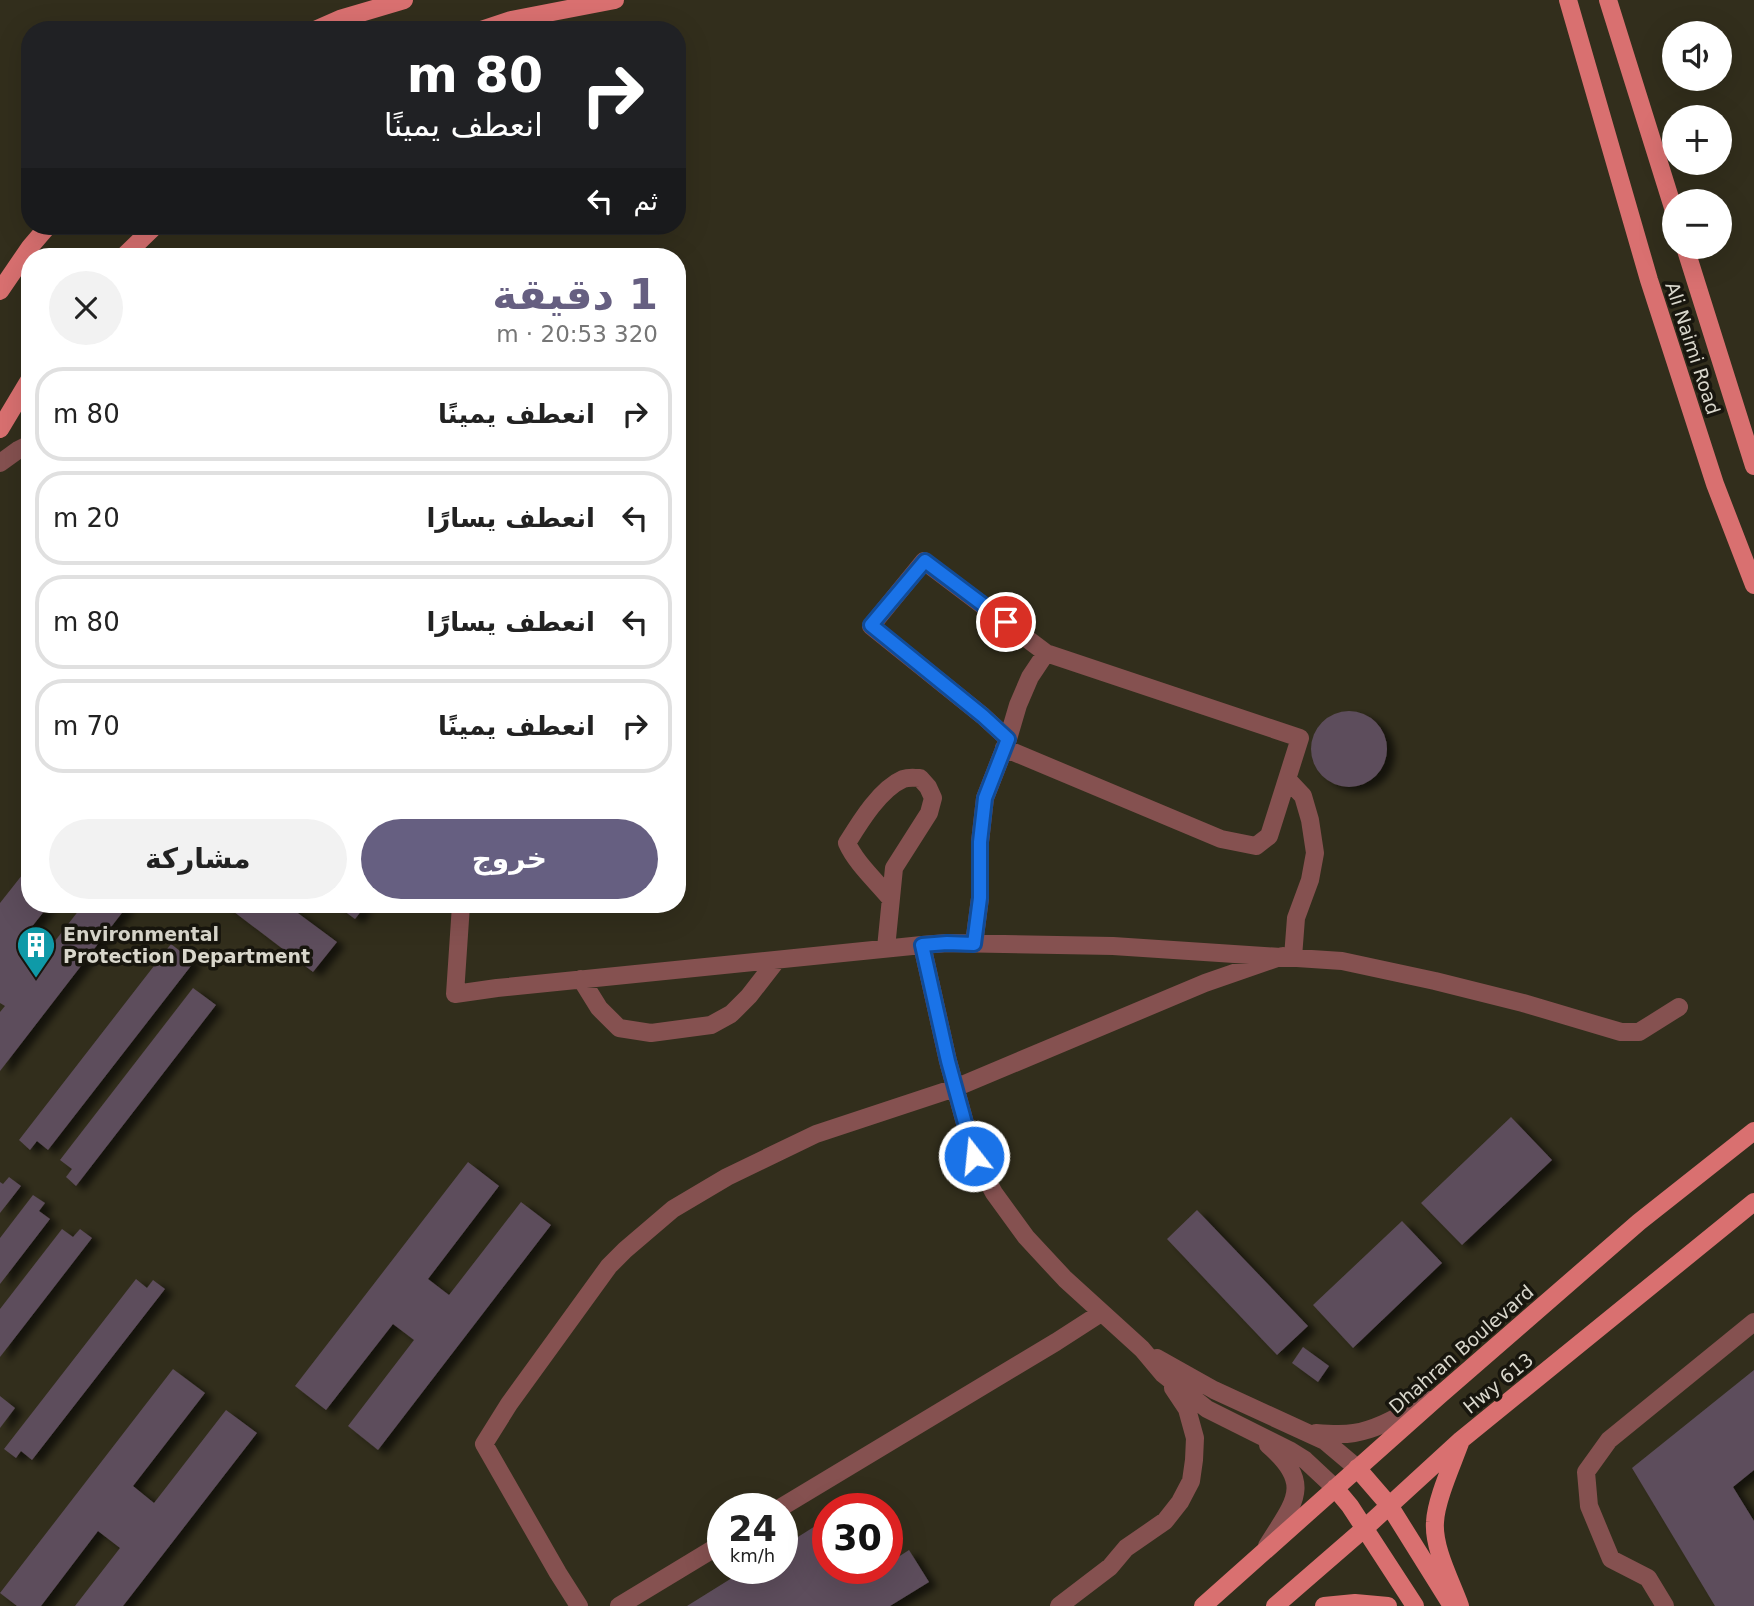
<!DOCTYPE html>
<html lang="ar">
<head>
<meta charset="utf-8">
<style>
	body { margin:0; font-family:"DejaVu Sans",Vazirmatn,sans-serif; background:#f2f2f2; color:#222; direction:rtl; height:100vh; display:flex; flex-direction:column; font-size:26px; white-space:nowrap }
	* { box-sizing:border-box; margin:0 }
	p { font-size:23px; color:#767676 }
	.icon { flex:none; width:38px; height:38px; fill:none; stroke:currentColor; stroke-width:2; stroke-linecap:round; stroke-linejoin:round }
	.map { position:relative; flex:1; overflow:hidden; direction:ltr }
	.details { position:absolute; left:21px; top:248px; width:665px; height:665px; display:flex; flex-direction:column; background:#fff; border-radius:28px; box-shadow:0 7px 28px #0002; direction:rtl }
	.details>* { flex:none }
	.guide { position:absolute; left:21px; top:21px; width:665px; height:214px; border-radius:28px; box-shadow:0 7px 28px #0002; direction:rtl; background:#202124; color:#fff; overflow:hidden }
	.tools { position:absolute; left:1662px; top:21px; display:grid; gap:14px }
	.tools a { display:grid; place-items:center; width:70px; height:70px; border-radius:50%; background:#fff; box-shadow:0 7px 28px #0002; font-size:35px }
	.speed { position:absolute; left:707px; top:1493px; display:flex; gap:14px; font-size:35px; font-weight:700; text-align:center }
	.speed>* { display:grid; place-content:center; width:91px; height:91px; border-radius:50%; background:#fff; box-shadow:0 7px 28px #0002; line-height:1 }
	.speed small { font-size:18px; font-weight:400 }
	.speed .limit { border:10px solid #d22; background:#fff; color:#111 }
	.pin { position:absolute; display:grid; place-items:center; width:60px; height:60px; color:#fff; margin:-30px; border:4px solid #fff; border-radius:50%; box-shadow:0 2px 7px #0007 }
	.me { position:absolute; width:77px; margin:-38px; rotate:344deg; stroke-linejoin:round; filter:drop-shadow(0 0 5px #0008) }
	.turn { display:flex; align-items:center; gap:24px; height:147px; padding:0 28px; font-size:32px }
	.turn .icon { width:91px; height:91px; stroke-width:2.5 }
	.turn b { display:block; font-size:49px; line-height:60px }
	.then { display:flex; align-items:center; height:66px; padding:0 28px; background:#0003; gap:14px; font-size:26px }
	.round { display:grid; place-items:center; flex:none; width:74px; height:74px; border-radius:37px; background:#f2f2f2 }
	.head { display:flex; align-items:center; justify-content:space-between; height:119px; padding:0 28px }
	h1 { font-size:42px; font-weight:700; line-height:52px; color:#665f81 }
	.cta { display:flex; gap:14px; margin-top:auto; padding:14px 28px }
	.cta a { flex:1; height:80px; border-radius:42px; background:#665f81; color:#fff; font-size:28px; font-weight:700; line-height:80px; text-align:center }
	.cta a+a { background:#f2f2f2; color:#222 }
	ul { padding:0; list-style:none }
	li { display:flex; align-items:center; gap:21px; height:94px; margin:0 14px 10px; padding:0 14px; border:4px solid #e0e0e0; border-radius:28px }
	li div { flex:1 }
	li b { display:block; font-size:26px }
	li em { font-style:normal }
	.map>svg:first-child { display:block }
	.building { fill:#5d4d5b; filter:url(#shadow) }
	.lines { fill:none; stroke-linecap:round; stroke-linejoin:round }
	.minor { stroke:#855150; stroke-width:18 }
	.major { stroke:#d97070; stroke-width:18 }
	.route-casing { stroke:#114b97; stroke-width:18 }
	.route { stroke:#1a73e8; stroke-width:12 }
	.labels { text-anchor:middle; stroke-width:7; stroke-linejoin:round; paint-order:stroke }
	.street-label { font-size:19px; fill:#d9d7cc; stroke:#18160e }
	.poi-label { font-size:19px; font-weight:bold; fill:#d9d7cc; stroke:#18160e; text-anchor:start }
</style>
</head>
<body>
<div class="map">
<svg width="1754" height="1606" viewBox="0 0 1754 1606">
	<defs>
		<filter id="shadow"><feDropShadow dx="8" dy="4.5" stdDeviation="3.5" flood-color="#0009"/></filter>
	</defs>
	<rect width="100%" height="100%" fill="#322e1c"/>
	<path class="building" d="M1311 749a38 38 0 1 1 76 0a38 38 0 1 1-76 0Z
		M30,865V905H49L23,938L44,955L83,905H128L0,1071V1012L5,1006L0,1003V903Z
		M225,905H287L337,942L313,972Z
		M336,905H366L355,919Z
		M171,944L194,962L48,1150L37,1141L30,1150L19,1140Z
		M193,988L216,1005L76,1186L66,1177L72,1169L60,1160Z
		M1511,1117L1552,1160L1462,1245L1421,1203Z
		M468,1162L499,1186L428,1279L449,1295L521,1202L551,1225L378,1450L348,1426L414,1340L393,1324L326,1410L295,1386Z
		M9,1177L21,1186L0,1213V1182L3,1184Z
		M33,1195L45,1203L39,1211L50,1219L0,1284V1238Z
		M1197,1210L1308,1326L1277,1355L1167,1239Z
		M1402,1221L1442,1263L1353,1348L1313,1305Z
		M62,1229L73,1237L80,1229L92,1238L0,1357V1309Z
		M136,1279L147,1288L153,1280L165,1289L32,1460L21,1451L16,1458L4,1449Z
		M1303,1347L1329,1366L1318,1382L1292,1363Z
		M173,1369L205,1393L133,1486L154,1503L226,1410L257,1433L123,1606H75L120,1548L98,1531L41,1606H17L0,1593Z
		M1754,1370V1470L1733,1487L1754,1521V1606H1715L1632,1468Z
		M0,1396L15,1408L0,1428Z
		M828,1518V1568H887V1560L889,1563L909,1550L929,1582L890,1606H687L748,1568H782V1547Z"/>
	<g class="lines">
		<path class="minor" d="M0,463L18,450L30,444
			M1004,748L1221,839L1256,846L1269,836L1300,738L1046,653L924,561L871,626L983,716L1008,739
			M1287,779L1303,796L1310,820L1315,853L1310,880L1296,918L1293,957
			M461,905L455,994L497,988L922,945L948,1061L974,1156L994,1193L1026,1237L1065,1279L1142,1349L1163,1374L1207,1409L1289,1450L1305,1460L1335,1488
			M974,944L980,898V842L985,798L1008,739L1018,705L1030,677L1046,653
			M922,945L947,943L1113,946L1342,961L1435,981L1523,1003L1621,1032H1639L1679,1007
			M886,948L894,868L929,813L933,798L928,787L920,778C914,778 909,777 903,779C880,789 860,822 847,843C856,863 875,880 890,898
			M581,979L599,1008L619,1028L651,1033L711,1025L731,1014L749,996L777,960
			M1157,1358L1214,1390L1325,1441L1357,1468
			M1316,1433C1328,1434 1342,1435 1354,1433C1381,1429 1407,1411 1430,1400
			M780,1508L1056,1342L1101,1313
			M1267,1546C1293,1503 1315,1485 1268,1445
			M579,1606L558,1573L484,1444L509,1404L609,1266L625,1250L673,1209L727,1177L816,1134L955,1088L1205,983L1283,956
			M619,1606L723,1543
			M1059,1606L1110,1567L1126,1548L1165,1521L1180,1502L1191,1481L1194,1460L1195,1438L1187,1409L1173,1388
			M1665,1606L1648,1578L1611,1559L1589,1506L1586,1472L1609,1440L1754,1322"/>
		<path class="major" d="M1568,0L1649,280L1715,484L1754,585
			M1608,0L1675,214
			M315,30L340,19L404,0
			M481,30L511,20L615,0
			M1685,247L1754,466
			M123,257L155,226
			M0,291L30,247L48,226
			M0,429L30,379
			M1357,1468L1389,1505L1452,1606
			M1335,1488L1350,1506L1415,1606
			M1203,1606L1440,1395L1639,1222L1754,1131
			M1275,1606L1365,1528L1461,1440L1754,1202
			M1324,1606L1355,1603L1388,1606
			M1460,1606C1451,1581 1433,1548 1435,1522C1436,1500 1452,1465 1460,1443"/>
	</g>
	<g class="lines">
		<g class="route-casing">
			<path id="route" d="M974,1156L948,1061L922,945L947,943L974,944L980,898V842L985,798L1008,739L983,716L871,625L925,561L1006,622"/>
		</g>
		<use href="#route" class="route"/>
	</g>
	<defs>
		<g id="building-pin" transform="scale(2.0125)"><path d="M0 17L-7.5 6A9.5 9.5 0 1 1 7.5 6Z" fill="#0f9aa8" stroke="#18160e"/><path d="M-4-6H4V6H1V3H-1V6H-4ZM-2.5-4.3h1.7v1.8h-1.7ZM.8-4.3h1.7v1.8H.8ZM-2.5-1h1.7V.8h-1.7ZM.8-1h1.7V.8H.8Z" fill="#fff"/></g>
	</defs>
	<g fill-rule="evenodd">
		<use href="#building-pin" x="36" y="945"/>
	</g>
	<g class="labels">
		<g class="street-label">
			<text transform="translate(1693 348) rotate(72)" y="7">Ali Naimi Road</text>
			<text transform="translate(1461 1349) rotate(-41)" y="7">Dhahran Boulevard</text>
			<text transform="translate(1498 1383) rotate(-39)" y="7">Hwy 613</text>
		</g>
		<g class="poi-label">
			<text x="63" y="941">Environmental<tspan x="63" dy="22">Protection Department</tspan></text>
		</g>
	</g>
</svg>
<div class="tools">
<a><svg class="icon" aria-label="sound" viewBox="0 0 24 24"><path d="M4 9h4l5-4v14l-5-4H4zM17 9q2 3 0 6"/></svg></a>
<a>+</a>
<a>−</a>
</div>
<div class="speed"><div>24<small>km/h</small></div><div class="limit">30</div></div>
<div class="pin" style="left:1006px;top:622px;background:#d93025"><svg class="icon" aria-label="arrive" viewBox="0 0 24 24"><path d="M6 21V4h12l-3 4 3 4H6"/></svg></div>
<svg class="me" style="left:974px;top:1156px" viewBox="-20 -20 40 40"><circle r="17" fill="#1a73e8" stroke="#fff" stroke-width="3"/><path d="M0-11L8 9 0 5-8 9z" fill="#fff"/></svg>
<div class="guide">
<div class="turn"><svg class="icon" aria-label="right" viewBox="0 0 24 24"><path d="M7 20v-9h11M14 6l5 5-5 5"/></svg><div><b>80 m</b>انعطف يمينًا</div></div>
<div class="then">ثم<svg class="icon" aria-label="left" viewBox="0 0 24 24"><path d="M17 20v-9H6M10 6l-5 5 5 5"/></svg></div>
</div>
<section class="details">
<div class="head"><div><h1>1 دقيقة</h1><p>320 m · 20:53</p></div><a class="round"><svg class="icon" aria-label="close" viewBox="0 0 24 24"><path d="M6 6l12 12M18 6L6 18"/></svg></a></div>
<ul>
<li><svg class="icon" aria-label="right" viewBox="0 0 24 24"><path d="M7 20v-9h11M14 6l5 5-5 5"/></svg><div><b>انعطف يمينًا</b></div><em>80 m</em></li>
<li><svg class="icon" aria-label="left" viewBox="0 0 24 24"><path d="M17 20v-9H6M10 6l-5 5 5 5"/></svg><div><b>انعطف يسارًا</b></div><em>20 m</em></li>
<li><svg class="icon" aria-label="left" viewBox="0 0 24 24"><path d="M17 20v-9H6M10 6l-5 5 5 5"/></svg><div><b>انعطف يسارًا</b></div><em>80 m</em></li>
<li><svg class="icon" aria-label="right" viewBox="0 0 24 24"><path d="M7 20v-9h11M14 6l5 5-5 5"/></svg><div><b>انعطف يمينًا</b></div><em>70 m</em></li>
</ul>
<div class="cta"><a>خروج</a><a>مشاركة</a></div>
</section>
</div>
</body>
</html>
